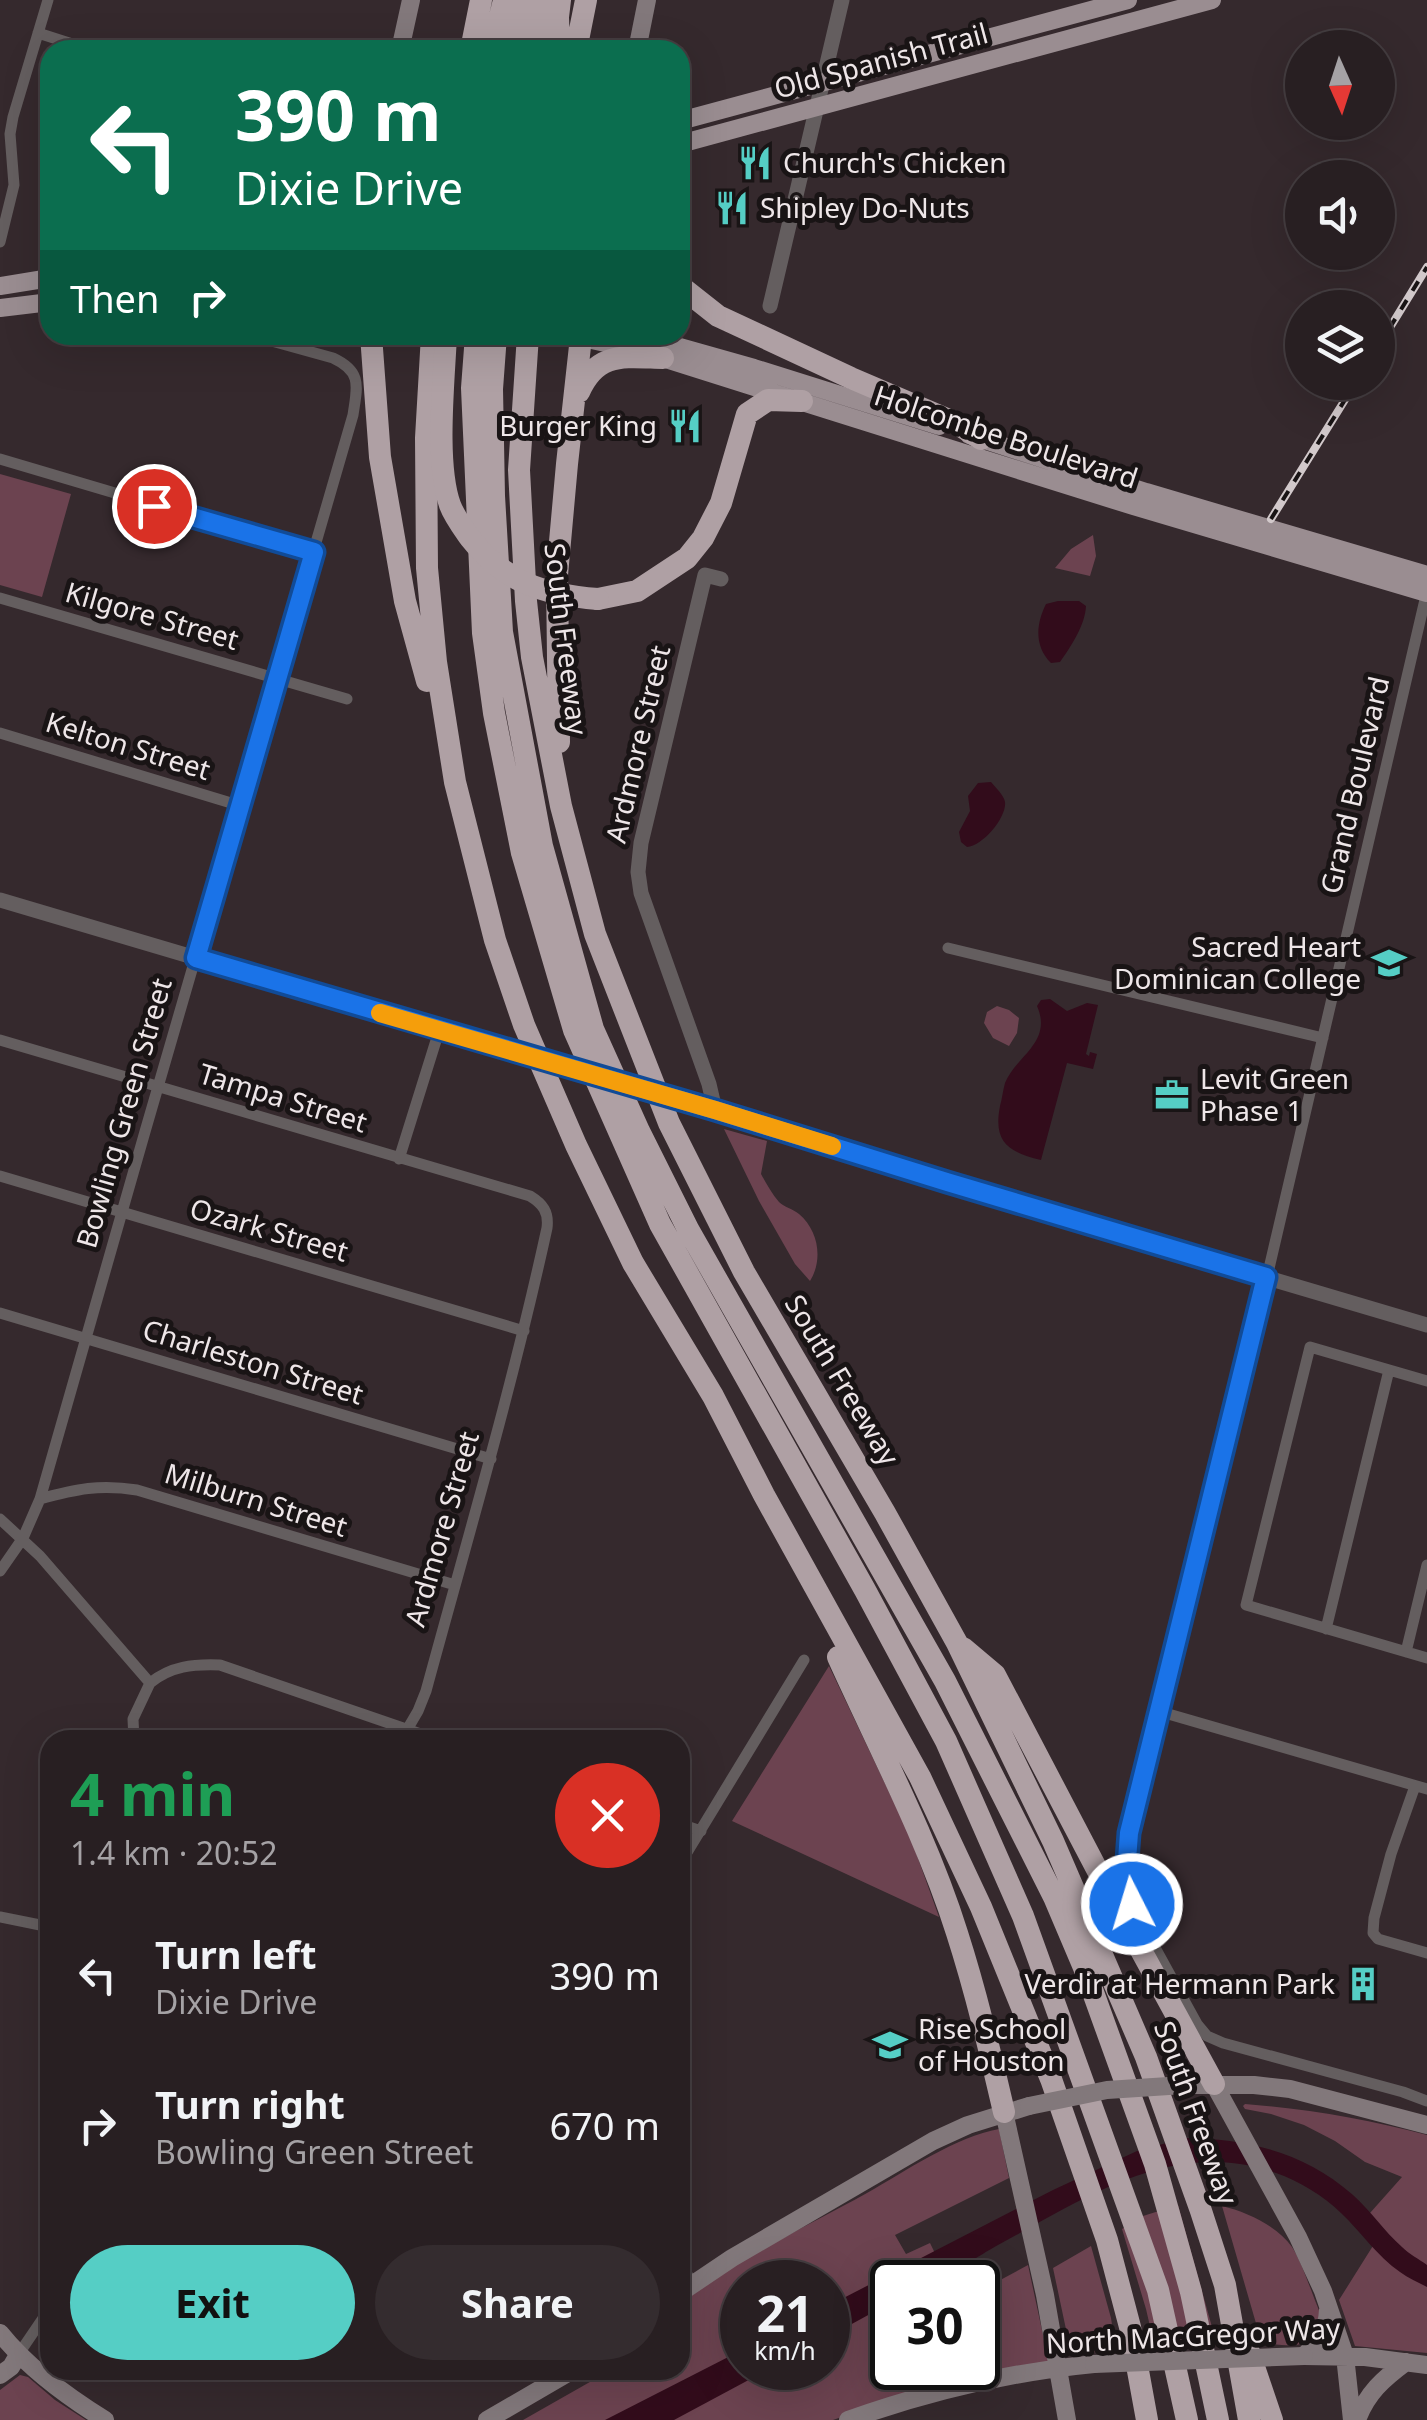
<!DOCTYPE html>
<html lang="en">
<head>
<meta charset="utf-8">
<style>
	body { margin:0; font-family:"Noto Sans",sans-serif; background:#342c2f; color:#f1f3f6; height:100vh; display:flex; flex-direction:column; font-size:38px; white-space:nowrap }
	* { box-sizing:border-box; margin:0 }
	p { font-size:32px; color:#a5a2a5 }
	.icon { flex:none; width:55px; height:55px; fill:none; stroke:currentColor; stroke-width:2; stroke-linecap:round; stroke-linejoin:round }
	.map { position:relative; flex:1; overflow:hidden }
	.details { position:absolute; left:40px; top:1730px; width:650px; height:650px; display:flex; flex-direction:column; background:#281f22; border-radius:30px; box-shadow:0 10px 40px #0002,0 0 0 2px #443d40 }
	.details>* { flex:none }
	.banner { position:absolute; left:40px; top:40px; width:650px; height:305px; border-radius:30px; box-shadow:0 10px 40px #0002,0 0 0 2px #443d40; background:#0b6e4f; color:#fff; overflow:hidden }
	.needle { width:65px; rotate:177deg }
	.buttons { position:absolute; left:1285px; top:30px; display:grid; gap:20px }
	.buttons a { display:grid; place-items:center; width:110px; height:110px; border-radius:50%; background:#281f22; box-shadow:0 10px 40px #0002,0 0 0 2px #443d40; font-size:50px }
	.speed { position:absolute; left:720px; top:2260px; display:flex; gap:20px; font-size:50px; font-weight:700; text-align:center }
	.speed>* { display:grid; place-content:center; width:130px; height:130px; border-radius:50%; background:#281f22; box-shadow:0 10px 40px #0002,0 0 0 2px #443d40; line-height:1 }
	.speed small { font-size:25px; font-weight:400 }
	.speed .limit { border:5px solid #111; border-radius:15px; background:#fff; color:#111 }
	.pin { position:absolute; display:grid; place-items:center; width:85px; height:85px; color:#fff; margin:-42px; border:5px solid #fff; border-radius:50%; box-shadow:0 2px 10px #0007 }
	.me { position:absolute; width:110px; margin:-55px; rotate:355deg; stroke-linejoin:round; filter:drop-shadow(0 0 8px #0008) }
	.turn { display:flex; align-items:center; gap:35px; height:210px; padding:0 30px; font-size:45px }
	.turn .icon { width:130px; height:130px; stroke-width:2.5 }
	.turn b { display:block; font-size:70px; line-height:85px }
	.then { display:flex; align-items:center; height:95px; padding:0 30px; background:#0003; gap:20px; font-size:38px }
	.round { display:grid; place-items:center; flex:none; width:105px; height:105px; border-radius:52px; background:#342c2f }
	.headline { display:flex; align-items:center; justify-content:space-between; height:170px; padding:0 30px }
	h1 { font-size:60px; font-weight:700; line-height:75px; color:#1e9e55 }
	.action { display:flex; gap:20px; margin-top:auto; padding:20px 30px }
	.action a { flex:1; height:115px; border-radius:60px; background:#55cec5; color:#111; font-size:40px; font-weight:700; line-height:115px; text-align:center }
	.action a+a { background:#342c2f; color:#f1f3f6 }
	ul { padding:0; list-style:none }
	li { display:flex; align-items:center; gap:30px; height:150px; padding:0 30px }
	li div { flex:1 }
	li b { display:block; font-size:38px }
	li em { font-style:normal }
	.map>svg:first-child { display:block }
	.green { fill:#6c4350; fill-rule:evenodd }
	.water { fill:#320c1b }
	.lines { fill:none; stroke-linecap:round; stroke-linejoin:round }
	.minor { stroke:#645e5f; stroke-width:11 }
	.tertiary { stroke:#645e5f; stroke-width:15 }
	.secondary { stroke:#82787b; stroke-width:18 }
	.primary { stroke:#9a8d91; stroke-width:18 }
	.motorway { stroke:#afa0a4; stroke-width:22 }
	.rail-casing { stroke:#d2c9cb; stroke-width:8 }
	.rail { stroke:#191415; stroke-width:4; stroke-dasharray:11; stroke-linecap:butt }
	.tertiary-bridge { stroke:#645e5f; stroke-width:15 }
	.secondary-bridge { stroke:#82787b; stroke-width:18 }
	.motorway-bridge { stroke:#afa0a4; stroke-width:22 }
	.route-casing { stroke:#114b97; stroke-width:25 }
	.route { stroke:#1a73e8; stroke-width:18 }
	.slow { stroke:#f59e0b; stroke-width:18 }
	.labels { text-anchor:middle; stroke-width:10; stroke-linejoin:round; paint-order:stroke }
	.street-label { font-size:28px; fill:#eee6e8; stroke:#191415 }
	.poi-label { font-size:28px; fill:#eee6e8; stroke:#191415; text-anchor:start }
</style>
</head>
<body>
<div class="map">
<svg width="1427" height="2420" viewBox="0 0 1427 2420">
	<rect width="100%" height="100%" fill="#35292d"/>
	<path class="green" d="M0,474L71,494L42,597L0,585Z
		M1093,535L1096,556L1090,576L1055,568L1071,549Z
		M997,1006L1009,1010L1019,1018L1017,1033L1009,1046L993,1038L984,1023L987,1012Z
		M724,1129L767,1141L761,1174C766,1183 772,1194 779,1202C784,1207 793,1209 799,1214C819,1231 823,1260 810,1281L795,1264L759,1201Z
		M829,1666L910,1836L939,1917L732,1821Z
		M1245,2104C1307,2109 1367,2119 1427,2135V2353L1355,2346L1339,2300L1376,2241L1362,2222L1402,2177L1365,2162L1335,2141L1304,2125L1271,2114L1245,2109L1243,2106Z
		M999,2129L1009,2178L895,2235L906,2254L930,2243L949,2282H892V2368H978V2292L1028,2265L1049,2363L876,2405L833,2420H523L611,2370H680V2305C733,2260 806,2227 867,2193C904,2172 957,2136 999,2129ZM742,2282H828V2368H742Z
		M1178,2205L1217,2345L1155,2348L1146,2309L1122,2229L1143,2216Z
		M1222,2206C1247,2212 1277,2226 1292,2247C1302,2262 1313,2297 1321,2315C1303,2353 1302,2345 1262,2344Z
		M1091,2246L1111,2318L1116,2351C1095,2353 1077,2356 1067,2334L1053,2268Z
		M20,2375L28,2377L55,2400L86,2420H0V2390Z"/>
	<path class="water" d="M1058,601H1079L1086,606C1085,625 1072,645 1060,662L1051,663C1034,646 1036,624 1046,604Z
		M991,782C995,787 1004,795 1005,802C1007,817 983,846 967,847L961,842L959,832L970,811L968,796L978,783Z
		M1050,999L1067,1011L1087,1003L1098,1005L1086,1054L1089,1056L1090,1052L1097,1054L1093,1069L1067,1063L1041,1160C1008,1152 993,1142 1000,1106C1002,1099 1003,1090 1005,1083C1016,1056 1053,1042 1037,1006L1041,1000Z
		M1185,2138C1248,2139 1304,2152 1353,2195C1371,2211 1384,2231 1402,2247C1409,2254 1419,2259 1427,2265V2287C1418,2282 1408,2278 1400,2272C1377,2256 1361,2232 1341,2213C1324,2196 1299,2181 1276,2173C1172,2137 1086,2198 998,2245C980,2255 949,2276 931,2282C920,2285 904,2282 892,2282V2302L828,2337V2306L1053,2190L1137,2151Z
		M742,2350V2368H771L674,2420H605Z"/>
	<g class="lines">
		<path class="minor" d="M38,33L91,50
			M0,242L14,185L10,134L13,117L48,0
			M0,459L314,552
			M1427,591L1267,1277L1129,1833L1126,1874L1131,1904L1197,2024L1207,2036L1223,2043L1403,2092L1427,2101
			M0,598L347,699
			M0,733L241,806
			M948,948L1323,1038
			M0,1040L530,1196C543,1204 549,1212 547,1228C513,1384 468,1537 426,1691L418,1711L401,1740
			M399,1159L439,1031
			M0,1176L524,1331
			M0,1313L491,1459
			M1427,1381L1310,1347L1246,1605L1427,1658
			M40,1499C76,1489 100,1484 137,1490L455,1585
			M0,1519L40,1556L150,1683L133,1719L134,1740
			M0,1571L23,1538L40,1499C142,1137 249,776 353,415C357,387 363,372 333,358L250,335
			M1326,1629L1389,1370
			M1406,1652L1427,1565
			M150,1683C171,1666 193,1664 220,1665L438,1740
			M1158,1711L1427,1789
			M1415,1786L1391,1854L1374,1918L1373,1933L1378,1939L1427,1953
			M680,1824L701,1831
			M680,1864L804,1660
			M0,1917L50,1927
			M680,2266L693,2282
			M18,2355L50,2308"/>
		<path class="tertiary" d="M770,306L842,0
			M0,900L487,1044
			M703,1106L1072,1220L1427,1325
			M715,1110L709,1084L641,893L638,872L641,843L705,575L721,579"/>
		<path class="secondary" d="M400,50L411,0
			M637,50L647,0
			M1214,2084L1298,2237L1323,2291L1345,2356L1352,2420
			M1184,2085H1254L1290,2089L1427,2125
			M1004,2112L1045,2295L1067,2420
			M680,2293L732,2258L933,2141L968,2125L1029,2106
			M0,2333C29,2369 66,2396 105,2420
			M1304,2356L1365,2357L1427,2365
			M1304,2356C1319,2341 1327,2331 1328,2310
			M0,2375L11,2367L18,2355
			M487,2420L573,2370
			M848,2420C927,2392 1010,2372 1094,2364
			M1357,2420C1367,2393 1383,2379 1406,2362"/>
		<path class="primary" d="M680,121L1128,0
			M680,144L1212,0
			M0,286L50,278
			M0,308L50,302
			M569,335L637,350L1133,506L1427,593
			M637,335L754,368L939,426
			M969,435L1146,492L1427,575"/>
		<path class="motorway" d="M471,50L481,0
			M492,50L504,0
			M514,50L525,0
			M536,50L547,0
			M559,50L558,17L560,0
			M576,50L586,0
			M680,286L718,316L851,378L954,422L981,439
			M371,335L380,457L405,601L427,681
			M432,335L426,438L427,568L436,662L455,782L495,940L524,1025L576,1145L633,1263L713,1396L764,1495L920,1777L981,1907L1051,2079L1107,2240L1130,2327L1147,2420
			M476,335L472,388L483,633L494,713L522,853L574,1030L660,1224L865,1590L946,1741L1023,1916L1158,2290L1187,2420
			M496,335L492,389L494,496L502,632L542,846L593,1029L639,1131L688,1229L945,1681L1054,1897L1085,1970L1155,2164L1191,2292L1218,2420
			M528,335L519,470L526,601L532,657L561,806L595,934L669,1123L744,1272L885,1513L957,1643L1053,1841L1146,2057L1201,2211L1225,2285L1249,2420
			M579,392C597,351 624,357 663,358
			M598,599L637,591L687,558L703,538L721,503L747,414L768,400L802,401
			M559,742L557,575L567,464L581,337
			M963,1648L995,1675L1102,1879L1214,2084
			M838,1657C879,1748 927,1838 957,1933C976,1992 990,2052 1004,2112
			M1249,2352L1272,2420"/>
		<g class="rail-casing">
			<path id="rail" d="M1378,347L1427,267
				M1271,519L1356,382"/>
		</g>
		<use href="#rail" class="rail"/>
		<path class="tertiary-bridge" d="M487,1044L703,1106"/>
		<path class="secondary-bridge" d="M1029,2106L1107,2090L1184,2085
			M1094,2364L1304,2356"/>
		<path class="motorway-bridge" d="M446,335C444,381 435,463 450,505C454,516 463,528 470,538C504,582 544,595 598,599"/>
	</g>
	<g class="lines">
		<g class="route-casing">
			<path id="route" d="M154,506L314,552L196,958L715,1110L947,1182L1266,1277L1129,1833L1126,1874L1132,1904"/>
		</g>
		<use href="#route" class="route"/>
		<path class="slow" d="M380,1013L715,1110L832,1146"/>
	</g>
	<defs>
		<g id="restaurant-bare" transform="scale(2.7)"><path d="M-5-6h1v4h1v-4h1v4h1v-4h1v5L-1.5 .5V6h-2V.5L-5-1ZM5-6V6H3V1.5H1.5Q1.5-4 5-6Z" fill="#55cec5" stroke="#191415" stroke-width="2.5" paint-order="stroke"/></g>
		<g id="university-bare" transform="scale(2.7)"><path d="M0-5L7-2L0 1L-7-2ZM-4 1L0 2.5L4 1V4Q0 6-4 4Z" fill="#55cec5" stroke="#191415" stroke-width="2.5" paint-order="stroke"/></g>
		<g id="office-bare" transform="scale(2.7)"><path d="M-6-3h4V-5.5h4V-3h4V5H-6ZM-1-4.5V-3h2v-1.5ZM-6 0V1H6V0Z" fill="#55cec5" stroke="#191415" stroke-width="2.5" paint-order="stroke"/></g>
		<g id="building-bare" transform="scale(2.7)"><path d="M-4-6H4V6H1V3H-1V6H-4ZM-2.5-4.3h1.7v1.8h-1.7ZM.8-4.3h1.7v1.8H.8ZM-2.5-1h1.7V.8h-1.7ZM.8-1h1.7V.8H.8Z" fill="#55cec5" stroke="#191415" stroke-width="2.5" paint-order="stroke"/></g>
		<g id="school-bare" transform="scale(2.7)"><path d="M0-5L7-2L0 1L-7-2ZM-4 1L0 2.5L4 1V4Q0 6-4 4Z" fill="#55cec5" stroke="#191415" stroke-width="2.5" paint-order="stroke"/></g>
	</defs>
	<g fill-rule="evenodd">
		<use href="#restaurant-bare" x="755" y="163"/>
		<use href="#restaurant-bare" x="732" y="208"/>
		<use href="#restaurant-bare" x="685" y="426"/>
		<use href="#university-bare" x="1389" y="963"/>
		<use href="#office-bare" x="1172" y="1095"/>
		<use href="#building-bare" x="1363" y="1984"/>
		<use href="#school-bare" x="890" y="2045"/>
	</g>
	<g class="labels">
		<g class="street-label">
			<text transform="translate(881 61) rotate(-15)" y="10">Old Spanish Trail</text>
			<text transform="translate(1006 437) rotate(18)" y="10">Holcombe Boulevard</text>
			<text transform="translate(152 616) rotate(16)" y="10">Kilgore Street</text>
			<text transform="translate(566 639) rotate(83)" y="10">South Freeway</text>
			<text transform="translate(638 744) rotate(-77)" y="10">Ardmore Street</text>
			<text transform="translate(128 746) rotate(17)" y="10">Kelton Street</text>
			<text transform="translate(1355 785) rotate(-77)" y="10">Grand Boulevard</text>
			<text transform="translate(283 1098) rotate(17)" y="10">Tampa Street</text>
			<text transform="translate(124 1113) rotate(-74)" y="10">Bowling Green Street</text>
			<text transform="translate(269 1230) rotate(16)" y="10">Ozark Street</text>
			<text transform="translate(253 1362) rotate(17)" y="10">Charleston Street</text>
			<text transform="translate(842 1380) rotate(59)" y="10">South Freeway</text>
			<text transform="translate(256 1500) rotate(17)" y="10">Milburn Street</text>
			<text transform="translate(442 1529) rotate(-74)" y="10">Ardmore Street</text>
			<text transform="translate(1196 2113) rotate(70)" y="10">South Freeway</text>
			<text transform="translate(1193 2336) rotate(-3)" y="10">North MacGregor Way</text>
		</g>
		<g class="poi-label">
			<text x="783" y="173">Church's Chicken</text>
			<text x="760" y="218">Shipley Do-Nuts</text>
			<text x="657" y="436" text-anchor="end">Burger King</text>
			<text x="1361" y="957" text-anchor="end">Sacred Heart<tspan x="1361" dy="32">Dominican College</tspan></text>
			<text x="1200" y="1089">Levit Green<tspan x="1200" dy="32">Phase 1</tspan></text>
			<text x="1335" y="1994" text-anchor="end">Verdir at Hermann Park</text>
			<text x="918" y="2039">Rise School<tspan x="918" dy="32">of Houston</tspan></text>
		</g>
	</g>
</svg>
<div class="buttons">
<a><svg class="needle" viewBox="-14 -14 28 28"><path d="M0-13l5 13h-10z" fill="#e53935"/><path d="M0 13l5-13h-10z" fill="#a5a2a5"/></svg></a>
<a><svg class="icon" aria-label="sound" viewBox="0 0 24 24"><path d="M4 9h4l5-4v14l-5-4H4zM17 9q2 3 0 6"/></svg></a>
<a><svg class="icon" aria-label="layers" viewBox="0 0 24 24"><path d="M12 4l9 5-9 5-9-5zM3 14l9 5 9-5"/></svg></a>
</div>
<div class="speed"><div>21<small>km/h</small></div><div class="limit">30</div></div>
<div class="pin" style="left:154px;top:506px;background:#d93025"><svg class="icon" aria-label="arrive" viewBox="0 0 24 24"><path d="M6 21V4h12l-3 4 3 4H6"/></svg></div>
<svg class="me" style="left:1132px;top:1904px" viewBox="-20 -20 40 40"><circle r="17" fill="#1a73e8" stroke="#fff" stroke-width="3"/><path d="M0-11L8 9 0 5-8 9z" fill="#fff"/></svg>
<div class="banner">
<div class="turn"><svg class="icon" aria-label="left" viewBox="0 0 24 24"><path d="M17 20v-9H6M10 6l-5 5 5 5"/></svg><div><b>390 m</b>Dixie Drive</div></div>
<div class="then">Then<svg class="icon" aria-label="right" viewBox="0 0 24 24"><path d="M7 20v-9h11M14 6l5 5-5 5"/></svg></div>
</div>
<section class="details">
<div class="headline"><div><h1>4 min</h1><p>1.4 km · 20:52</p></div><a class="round" style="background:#d93025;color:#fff"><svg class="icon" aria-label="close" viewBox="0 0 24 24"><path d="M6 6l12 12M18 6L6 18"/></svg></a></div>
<ul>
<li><svg class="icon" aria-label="left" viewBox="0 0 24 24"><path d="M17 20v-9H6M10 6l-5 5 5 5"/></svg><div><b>Turn left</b><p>Dixie Drive</p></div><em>390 m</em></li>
<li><svg class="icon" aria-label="right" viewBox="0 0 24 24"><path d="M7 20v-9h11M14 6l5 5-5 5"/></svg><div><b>Turn right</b><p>Bowling Green Street</p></div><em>670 m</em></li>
</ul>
<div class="action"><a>Exit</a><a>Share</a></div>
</section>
</div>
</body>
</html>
